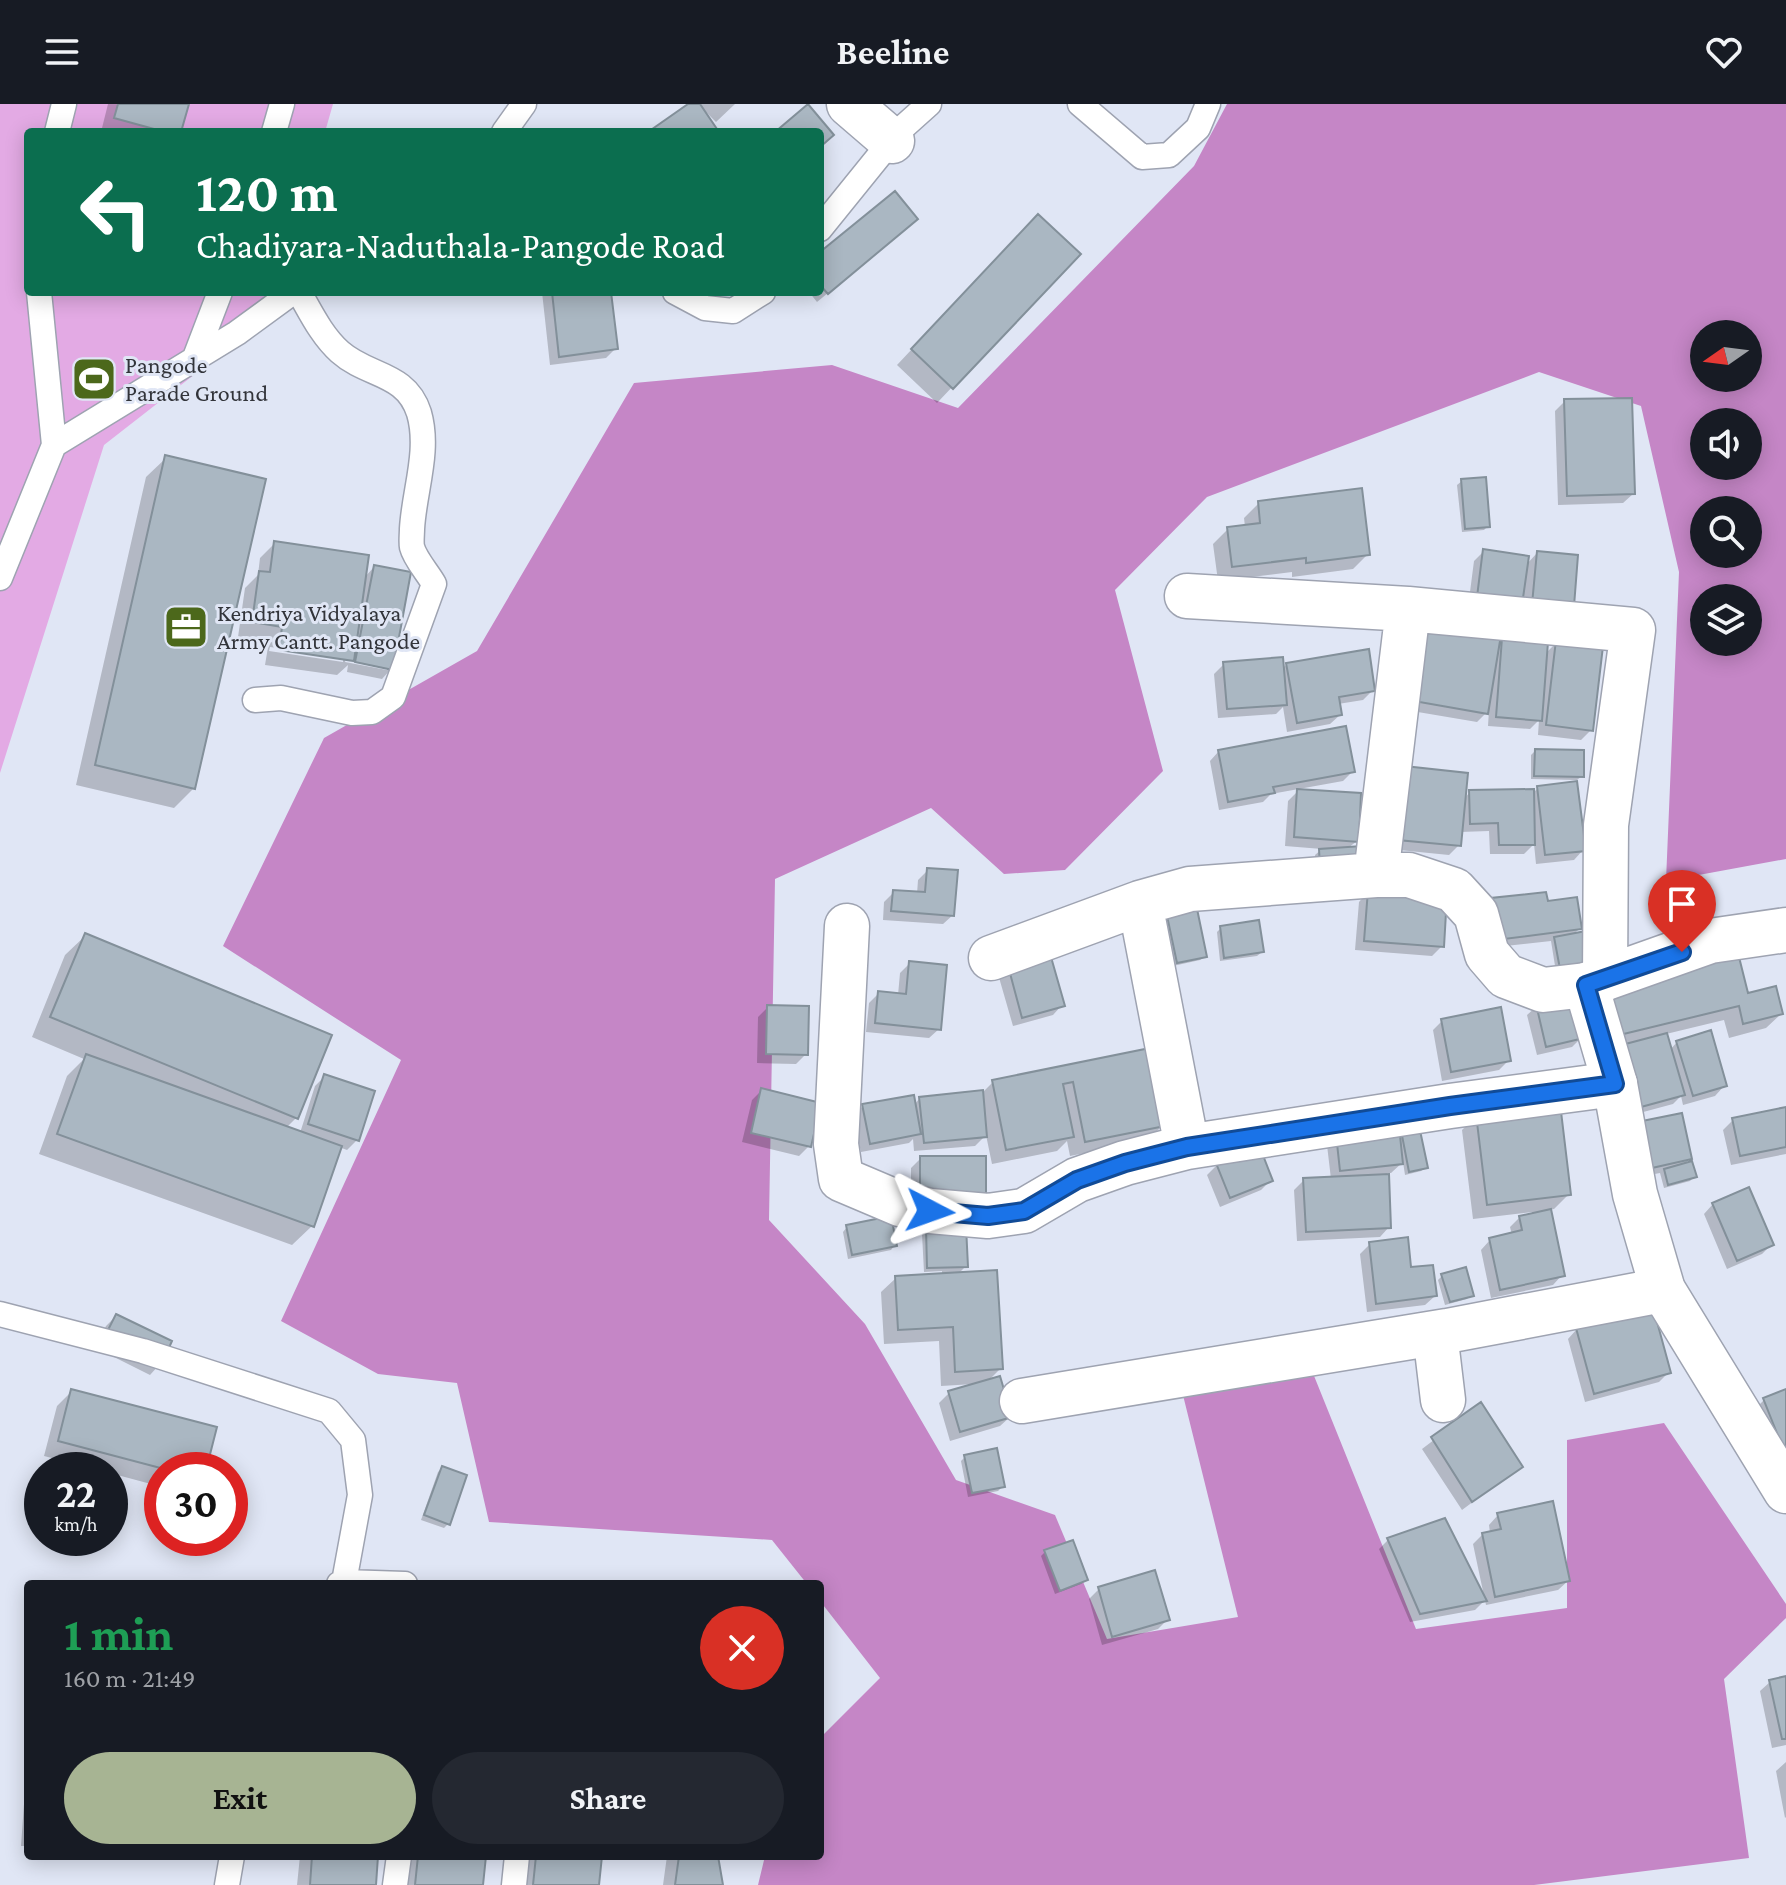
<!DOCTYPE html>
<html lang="en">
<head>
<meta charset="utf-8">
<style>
	body { margin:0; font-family:"Crimson Pro",serif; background:#242831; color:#f1f3f6; height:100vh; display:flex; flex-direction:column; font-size:30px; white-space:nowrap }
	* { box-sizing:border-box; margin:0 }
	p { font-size:26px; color:#9ea1a6 }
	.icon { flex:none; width:44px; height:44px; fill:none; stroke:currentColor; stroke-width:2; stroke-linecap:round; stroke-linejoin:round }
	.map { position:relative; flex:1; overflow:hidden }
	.side { position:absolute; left:24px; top:1476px; width:800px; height:280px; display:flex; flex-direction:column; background:#171b24; border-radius:8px; box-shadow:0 4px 20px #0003 }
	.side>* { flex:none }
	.guide { position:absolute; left:24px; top:24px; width:800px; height:168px; border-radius:8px; box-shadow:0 4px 20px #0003; background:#0b6e4f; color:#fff; overflow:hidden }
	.needle { width:52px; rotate:256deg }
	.tools { position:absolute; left:1690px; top:216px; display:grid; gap:16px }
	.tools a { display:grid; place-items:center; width:72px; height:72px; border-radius:50%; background:#171b24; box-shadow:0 4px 20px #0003; font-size:40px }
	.speed { position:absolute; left:24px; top:1348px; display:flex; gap:16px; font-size:40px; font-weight:700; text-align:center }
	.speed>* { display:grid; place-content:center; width:104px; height:104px; border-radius:50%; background:#171b24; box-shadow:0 4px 20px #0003; line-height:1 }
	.speed small { font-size:20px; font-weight:400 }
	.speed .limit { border:12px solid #d22; background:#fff; color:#111 }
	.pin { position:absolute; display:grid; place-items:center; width:68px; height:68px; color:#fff; margin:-82px -34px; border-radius:50% 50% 50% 0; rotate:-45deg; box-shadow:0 0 8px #0007 }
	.pin .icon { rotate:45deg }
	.me { position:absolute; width:88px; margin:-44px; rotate:94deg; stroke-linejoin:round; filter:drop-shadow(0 0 6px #0008) }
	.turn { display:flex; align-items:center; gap:28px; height:168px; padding:0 40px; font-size:36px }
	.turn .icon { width:104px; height:104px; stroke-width:2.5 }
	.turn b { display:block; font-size:56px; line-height:68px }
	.round { display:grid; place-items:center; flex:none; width:84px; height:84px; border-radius:42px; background:#242831 }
	.headline { display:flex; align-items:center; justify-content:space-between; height:136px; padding:0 40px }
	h1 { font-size:48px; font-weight:700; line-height:60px; color:#1e9e55 }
	.action { display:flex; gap:16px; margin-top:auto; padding:16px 40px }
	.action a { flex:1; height:92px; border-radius:48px; background:#a7b493; color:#111; font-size:32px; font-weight:700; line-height:92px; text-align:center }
	.action a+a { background:#242831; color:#f1f3f6 }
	header { display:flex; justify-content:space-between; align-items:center; height:104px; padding:0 40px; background:#171b24; font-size:36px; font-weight:700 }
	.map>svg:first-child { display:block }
	.green { fill:#e3aae4 }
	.forest { fill:#c586c6; fill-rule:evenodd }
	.shadow { fill:#0003; fill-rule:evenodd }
	.building { fill:#aab7c2; stroke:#83909a; stroke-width:2 }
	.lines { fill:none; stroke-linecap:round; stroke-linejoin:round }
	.service-casing { stroke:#9ea3b1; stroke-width:27 }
	.minor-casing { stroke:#9ea3b1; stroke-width:47 }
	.tertiary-casing { stroke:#9ea3b1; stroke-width:47 }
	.service { stroke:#fff; stroke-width:24 }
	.minor { stroke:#fff; stroke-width:44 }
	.tertiary { stroke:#fff; stroke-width:44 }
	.route-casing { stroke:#114b97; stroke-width:20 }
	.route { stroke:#1a73e8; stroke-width:14 }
	.labels { text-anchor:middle; stroke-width:6; stroke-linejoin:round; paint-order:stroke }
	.poi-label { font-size:24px; fill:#32343a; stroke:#e0e6f5; text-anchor:start }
</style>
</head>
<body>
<header><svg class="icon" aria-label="menu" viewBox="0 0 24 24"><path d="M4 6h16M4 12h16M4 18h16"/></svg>Beeline<svg class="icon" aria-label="heart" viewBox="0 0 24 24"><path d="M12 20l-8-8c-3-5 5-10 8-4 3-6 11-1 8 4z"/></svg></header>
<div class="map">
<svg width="1786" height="1781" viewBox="0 0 1786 1781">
	<rect width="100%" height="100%" fill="#e0e6f5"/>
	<path class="green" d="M0,0H333L325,28H28V188H278L272,210L104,341L0,669Z"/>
	<path class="forest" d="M1227,0H1786V755L1666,777L1679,468L1641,302L1539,268L1207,393L1115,486L1163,667L1065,766L1004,770L931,704L775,775L769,1116L865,1220L956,1376L1055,1411L1107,1535L1238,1513L1178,1271L1304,1247L1416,1525L1567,1504V1336L1664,1319L1786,1500V1514L1724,1575L1749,1754L1534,1781H758L765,1752H820V1634L880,1574L820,1497V1480H807L772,1436L489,1418L457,1279L378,1270L281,1217L401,956L223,842L324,634L477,547L634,279L832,261L958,304L1194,62ZM1704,230H1748V274H1704ZM1704,318H1748V362H1704ZM1704,406H1748V450H1704ZM1704,494H1748V538H1704Z"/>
	<path class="shadow" d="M108,0H187L179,28H101Z
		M692,0H735L716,18L705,7L704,9L717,28H651Z
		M906,125L817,198L809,188H820V151Z
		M1023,127L1078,150L937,299L897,261Z
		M542,188H609L616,244L606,254L550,261Z
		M1565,297L1633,390L1623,399L1558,401L1555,307Z
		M166,354L194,684L174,704L76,681L146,373Z
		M1462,377L1488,422L1484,426L1462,428L1457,381Z
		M1259,399L1368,450L1353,465L1292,473V468L1218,477L1213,440L1228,425L1245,423L1244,414Z
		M275,439L364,474L374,463L391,565L382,575L347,568L348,561L337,571L265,561L269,537L238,533L245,484L258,471L260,454ZM270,543L343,553V558L269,547ZM346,554L387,562V566L345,558Z
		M1484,447L1526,461L1537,449L1571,514L1467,511L1474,457Z
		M1503,536L1545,550L1557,538L1591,626L1581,636L1538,631L1539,616L1530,625L1488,622L1489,606L1477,618L1400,605Z
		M1224,560L1282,565L1287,560L1373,586L1363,596L1338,600L1340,611L1330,620L1287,628L1283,603L1276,610L1218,614L1214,570Z
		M1219,647L1353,667L1343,677L1271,690L1263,698L1219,706L1210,657Z
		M1535,647L1582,672L1577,676L1531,675V651Z
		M1538,684L1583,746L1574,756L1536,760L1534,740L1524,750H1490L1489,727L1460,728L1459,741L1449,751L1379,744L1464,695L1470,688L1535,687Z
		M1298,687L1357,737L1317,768L1315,751L1322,745L1285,742L1288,697Z
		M928,766L953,811L943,820L883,816L884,798L894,788L917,790L918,776Z
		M1368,788L1442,842L1432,852L1355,846L1359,798Z
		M1546,800L1579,825L1573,831L1584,829L1556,868L1551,837L1487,844Z
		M1167,808L1205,852L1200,856L1173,862L1163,813Z
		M1221,824L1262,848L1257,852L1220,857L1217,828Z
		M85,832L296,1014L286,1024L300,1029L315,982L325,972L357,1036L347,1046L339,1043L312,1122L292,1141L39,1050L67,972L84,955L32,933L65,851Z
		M1048,849L1062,901L1053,911L1013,922L998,870Z
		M910,859L939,925L929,934L866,928L869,899L879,889L898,891L900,869Z
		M1747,892L1781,910L1766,924L1729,934L1724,916L1666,930L1670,946L1677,938L1724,982L1715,992L1683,1001L1681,992L1673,1000L1621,1014L1581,902Z
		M1537,902L1582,933L1572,943L1537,951L1527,911Z
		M768,903L806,950L796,960L757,959L758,913Z
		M1442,917L1509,956L1499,966L1442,977L1433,926Z
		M1148,947L1163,1021L1148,1036L1070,1052L1067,1037L1057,1047L992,1060L986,1031L975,1042L914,1047L913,1035L909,1039L861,1048L853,1012L863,1002L914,1001L920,994L982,989L993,978Z
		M762,986L809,1042L799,1052L742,1038L752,996Z
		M1786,1005V1050L1731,1061L1723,1026L1733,1016Z
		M1477,1011L1569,1090L1554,1105L1549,1106L1562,1171L1553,1181L1491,1194L1481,1146L1490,1136L1512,1131L1510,1123L1520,1113L1532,1111V1108L1473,1115L1462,1026Z
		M1399,1024L1426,1063L1421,1067L1405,1071L1403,1058L1391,1069H1387L1389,1123L1380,1133L1297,1137L1294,1086L1304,1076L1331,1075L1327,1041Z
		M1624,1031L1690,1055L1683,1061L1694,1073L1690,1077L1664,1084L1660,1069L1633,1074Z
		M1258,1044L1271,1076L1261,1086L1220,1103L1207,1071L1217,1061Z
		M921,1054H984L911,1109V1064Z
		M1713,1100L1772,1140L1762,1150L1727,1165L1704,1110Z
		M847,1123L895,1141L891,1146L848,1155L843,1128Z
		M927,1126L966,1162L958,1170L1001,1264L987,1278L1010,1313L1000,1322L950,1337L939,1299L949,1289L974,1280L941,1282L939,1237L884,1240L881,1188L896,1174L942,1171V1167L924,1168L922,1130Z
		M1370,1140L1409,1165L1435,1192L1425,1201L1367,1208L1360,1150Z
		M1442,1172L1471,1191L1467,1195L1445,1201L1438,1176Z
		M116,1212L159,1261L150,1271L96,1244L106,1222Z
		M1577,1225L1669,1268L1659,1278L1585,1298L1568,1235Z
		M72,1287L204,1366H162V1383L110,1369V1366H99L44,1352L57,1302Z
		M1786,1287V1360L1755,1305L1765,1295Z
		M1480,1301L1521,1362L1462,1406L1422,1345Z
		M965,1353L1003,1382L998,1387L968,1393L961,1357Z
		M442,1364L448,1420L444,1424L421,1416L438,1368Z
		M1498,1411L1568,1477L1558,1486L1486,1501L1485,1496L1475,1506L1410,1518L1379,1445L1388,1436L1484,1492L1473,1440L1483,1430L1490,1429L1489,1421Z
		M1045,1448L1086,1476L1081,1480L1055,1490L1041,1452Z
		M1099,1485L1167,1516L1158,1525L1102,1541L1089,1495Z
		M28,1526V1553H25Z
		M1786,1574V1641L1772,1644L1760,1587L1770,1578Z
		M28,1644V1742H21Z
		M1786,1658V1713L1785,1714L1776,1667Z
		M300,1752H376L374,1781H297Z
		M401,1752H484L481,1781H398Z
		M519,1752H600L597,1781H516Z
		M667,1752H716L721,1781H663Z"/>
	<path class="building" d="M118,0H189L181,28H165L114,14Z
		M688,0H700L719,28H648Z
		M808,0L834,31L820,43V28H775Z
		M895,87L918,115L828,190L820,181V148Z
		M1038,110L1081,150L953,285L911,245Z
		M552,188H611L618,245L559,253Z
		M1632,294L1635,390L1567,392L1564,295Z
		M165,351L266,375L195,685L95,661Z
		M1486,373L1490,423L1465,425L1461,375Z
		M1362,384L1370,451L1306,459V454L1232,463L1227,423L1260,419L1258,397Z
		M274,437L369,451L354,557L279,546L282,523L252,518L259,467L270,468Z
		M1483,445L1529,452L1521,508L1476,501Z
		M1537,447L1578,451L1573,515L1531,511Z
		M374,461L411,468L393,566L355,558Z
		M1421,518L1501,531L1488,610L1408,596Z
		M1502,534L1548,538L1542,617L1496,613Z
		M1556,536L1603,542L1593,627L1546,621Z
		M1369,545L1375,587L1339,593L1342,611L1297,619L1286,559Z
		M1283,553L1287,601L1227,605L1223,558Z
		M1346,622L1355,668L1273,683L1275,689L1228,698L1218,646Z
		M1535,645L1584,646V673L1534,672Z
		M1395,661L1468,669L1461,742L1387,735Z
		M1577,677L1586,747L1545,751L1537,682Z
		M1297,685L1361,689L1359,738L1294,733Z
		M1534,685L1535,741H1499L1498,719L1470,720L1469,686Z
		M1362,742L1364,761L1320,764L1319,745Z
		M927,764L958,766L954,812L891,807L893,786L925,788Z
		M1368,786L1447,791L1444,843L1364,837Z
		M1546,788L1548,797L1577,793L1582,825L1496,836L1491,794Z
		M1196,800L1207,853L1177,859L1166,807Z
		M1259,816L1264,848L1224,854L1220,822Z
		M1586,827L1591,859L1560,865L1554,833Z
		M85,829L332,931L298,1015L50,913Z
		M1049,846L1065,902L1022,914L1007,858Z
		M1738,849L1748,889L1776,882L1783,910L1743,920L1739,902L1607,934L1595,885Z
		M909,857L947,861L941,926L875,919L878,887L906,890Z
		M1573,890L1584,934L1546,943L1536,900Z
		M767,901L809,902L808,951L766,950Z
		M1501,903L1511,957L1451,968L1441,915Z
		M1711,926L1727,982L1693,992L1676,937Z
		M1667,929L1685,991L1630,1006L1614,943Z
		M1150,944L1165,1022L1085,1038L1073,978L1063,980L1074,1033L1006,1046L992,976Z
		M86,950L342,1042L314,1123L57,1030Z
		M324,970L375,987L359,1037L308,1020Z
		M761,984L821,999L811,1043L751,1029Z
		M983,986L987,1033L924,1039L919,993Z
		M914,991L921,1030L870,1040L862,1000Z
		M1560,999L1571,1091L1487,1101L1476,1010Z
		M1786,1003V1043L1740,1052L1732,1014Z
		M1682,1009L1692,1055L1643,1066L1632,1019Z
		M1418,1017L1428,1064L1409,1068L1400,1021Z
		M1399,1022L1403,1060L1340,1067L1336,1030Z
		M1259,1041L1273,1077L1230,1094L1216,1059Z
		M920,1052H986V1100H920Z
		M1692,1057L1697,1073L1668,1081L1664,1065Z
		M1389,1070L1391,1124L1306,1128L1303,1074Z
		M1749,1083L1774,1141L1737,1157L1712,1099Z
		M1551,1105L1565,1172L1500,1186L1489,1134L1522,1126L1519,1112Z
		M891,1112L897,1142L852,1151L846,1121Z
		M966,1122L968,1163L927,1164L926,1124Z
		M1408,1133L1411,1163L1433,1161L1437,1192L1376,1200L1369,1138Z
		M1466,1163L1474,1192L1450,1198L1441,1170Z
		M997,1166L1003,1265L955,1268L953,1223L898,1226L895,1172Z
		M1653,1203L1671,1269L1594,1290L1576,1224Z
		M116,1210L172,1237L161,1262L104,1234Z
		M1000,1272L1012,1313L960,1328L948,1287Z
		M71,1285L217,1323L206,1366H168L58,1337Z
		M1786,1285V1352L1763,1294Z
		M1481,1298L1523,1363L1472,1398L1431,1333Z
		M997,1344L1005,1383L972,1389L964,1351Z
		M442,1362L467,1371L450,1421L424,1411Z
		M1553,1397L1570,1477L1495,1493L1482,1429L1501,1425L1497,1409Z
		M1445,1414L1487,1497L1420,1510L1387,1434Z
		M1073,1436L1088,1476L1060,1487L1044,1446Z
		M1155,1466L1170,1516L1112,1533L1098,1483Z
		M1786,1572V1635H1782L1769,1576Z
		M312,1752H378L376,1781H310Z
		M418,1752H486L483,1781H415Z
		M536,1752H602L599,1781H533Z
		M679,1752H718L723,1781H675Z"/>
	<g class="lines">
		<g class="service-casing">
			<path id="service" d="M1080,0L1142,53L1169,51L1198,24L1208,0
				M57,28L64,0
				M274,28L282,0
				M504,28L524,0
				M820,125L900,26L929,0
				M39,188L54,341
				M675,188L705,204L733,207L763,188
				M194,256L220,188
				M0,474L54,341L237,229L293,188
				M255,596L281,594L352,609L372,608L393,593L434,480C428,469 415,455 412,443C411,438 412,430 412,425C414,387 430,347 419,309C406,268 368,273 340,248C322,232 311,209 299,188
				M0,1210L143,1247L329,1307L353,1336L360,1391L344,1478
				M339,1480L344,1478L405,1480
				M227,1781L232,1752
				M395,1781L399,1752
				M514,1781L517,1752"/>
		</g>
		<g class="minor-casing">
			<path id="minor" d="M849,0L892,37
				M1187,492L1408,505L1633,526L1606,721L1605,874
				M1376,771L1408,505
				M1140,799L1187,1043
				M847,822L836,1040L841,1075L900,1100L930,1107L988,1112L1024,1107L1077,1076L1125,1059L1187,1043L1450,1002L1615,980
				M991,854L1140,799L1190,785L1376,771H1409L1454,786L1476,810L1487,850L1506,872L1543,886L1586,881
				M1435,1229L1443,1296
				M1022,1297L1447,1227L1663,1186"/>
		</g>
		<g class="tertiary-casing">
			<path id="tertiary" d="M1786,826L1710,837L1586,881L1615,980L1635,1090L1663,1186L1786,1387"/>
		</g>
		<use href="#service" class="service"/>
		<use href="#minor" class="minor"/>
		<use href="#tertiary" class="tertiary"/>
	</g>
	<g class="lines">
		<g class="route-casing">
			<path id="route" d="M930,1107L988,1112L1024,1107L1077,1076L1125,1059L1187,1043L1450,1002L1615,980L1586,881L1682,848"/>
		</g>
		<use href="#route" class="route"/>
	</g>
	<defs>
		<g id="stadium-square" transform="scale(2.3)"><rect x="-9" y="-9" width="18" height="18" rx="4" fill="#4c681b" stroke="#e0e6f5"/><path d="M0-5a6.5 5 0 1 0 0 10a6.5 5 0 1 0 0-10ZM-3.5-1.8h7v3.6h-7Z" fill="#fff"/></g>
		<g id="office-square" transform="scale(2.3)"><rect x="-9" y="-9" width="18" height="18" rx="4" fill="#4c681b" stroke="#e0e6f5"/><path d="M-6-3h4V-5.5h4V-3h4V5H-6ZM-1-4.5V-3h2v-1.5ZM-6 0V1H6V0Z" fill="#fff"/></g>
	</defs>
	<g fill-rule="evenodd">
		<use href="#stadium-square" x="94" y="275"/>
		<use href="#office-square" x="186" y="523"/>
	</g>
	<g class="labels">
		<g class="poi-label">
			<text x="125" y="269">Pangode<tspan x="125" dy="28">Parade Ground</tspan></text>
			<text x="217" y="517">Kendriya Vidyalaya<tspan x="217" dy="28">Army Cantt. Pangode</tspan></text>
		</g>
	</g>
</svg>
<div class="tools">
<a><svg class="needle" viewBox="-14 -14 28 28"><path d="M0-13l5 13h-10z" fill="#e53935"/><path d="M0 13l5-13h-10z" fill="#9ea1a6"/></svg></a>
<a><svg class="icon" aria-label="sound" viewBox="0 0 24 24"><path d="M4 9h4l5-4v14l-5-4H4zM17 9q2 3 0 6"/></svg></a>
<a><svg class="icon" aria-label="search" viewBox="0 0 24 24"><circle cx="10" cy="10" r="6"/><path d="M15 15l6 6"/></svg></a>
<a><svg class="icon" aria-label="layers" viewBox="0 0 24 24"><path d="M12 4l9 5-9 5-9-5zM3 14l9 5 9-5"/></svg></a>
</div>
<div class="speed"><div>22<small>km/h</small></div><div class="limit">30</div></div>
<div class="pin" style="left:1682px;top:848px;background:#d93025"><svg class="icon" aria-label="arrive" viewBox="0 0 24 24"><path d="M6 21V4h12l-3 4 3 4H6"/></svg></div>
<svg class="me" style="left:930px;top:1107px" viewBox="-20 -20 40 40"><path d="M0-17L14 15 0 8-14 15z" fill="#1a73e8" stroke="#fff" stroke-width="4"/></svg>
<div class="guide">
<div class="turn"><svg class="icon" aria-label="left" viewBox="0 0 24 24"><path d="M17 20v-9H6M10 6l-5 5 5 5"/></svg><div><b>120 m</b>Chadiyara-Naduthala-Pangode Road</div></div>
</div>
<section class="side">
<div class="headline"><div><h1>1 min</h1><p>160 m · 21:49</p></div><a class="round" style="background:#d93025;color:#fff"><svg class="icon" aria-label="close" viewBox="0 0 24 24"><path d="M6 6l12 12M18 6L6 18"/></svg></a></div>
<div class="action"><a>Exit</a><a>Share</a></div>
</section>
</div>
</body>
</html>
